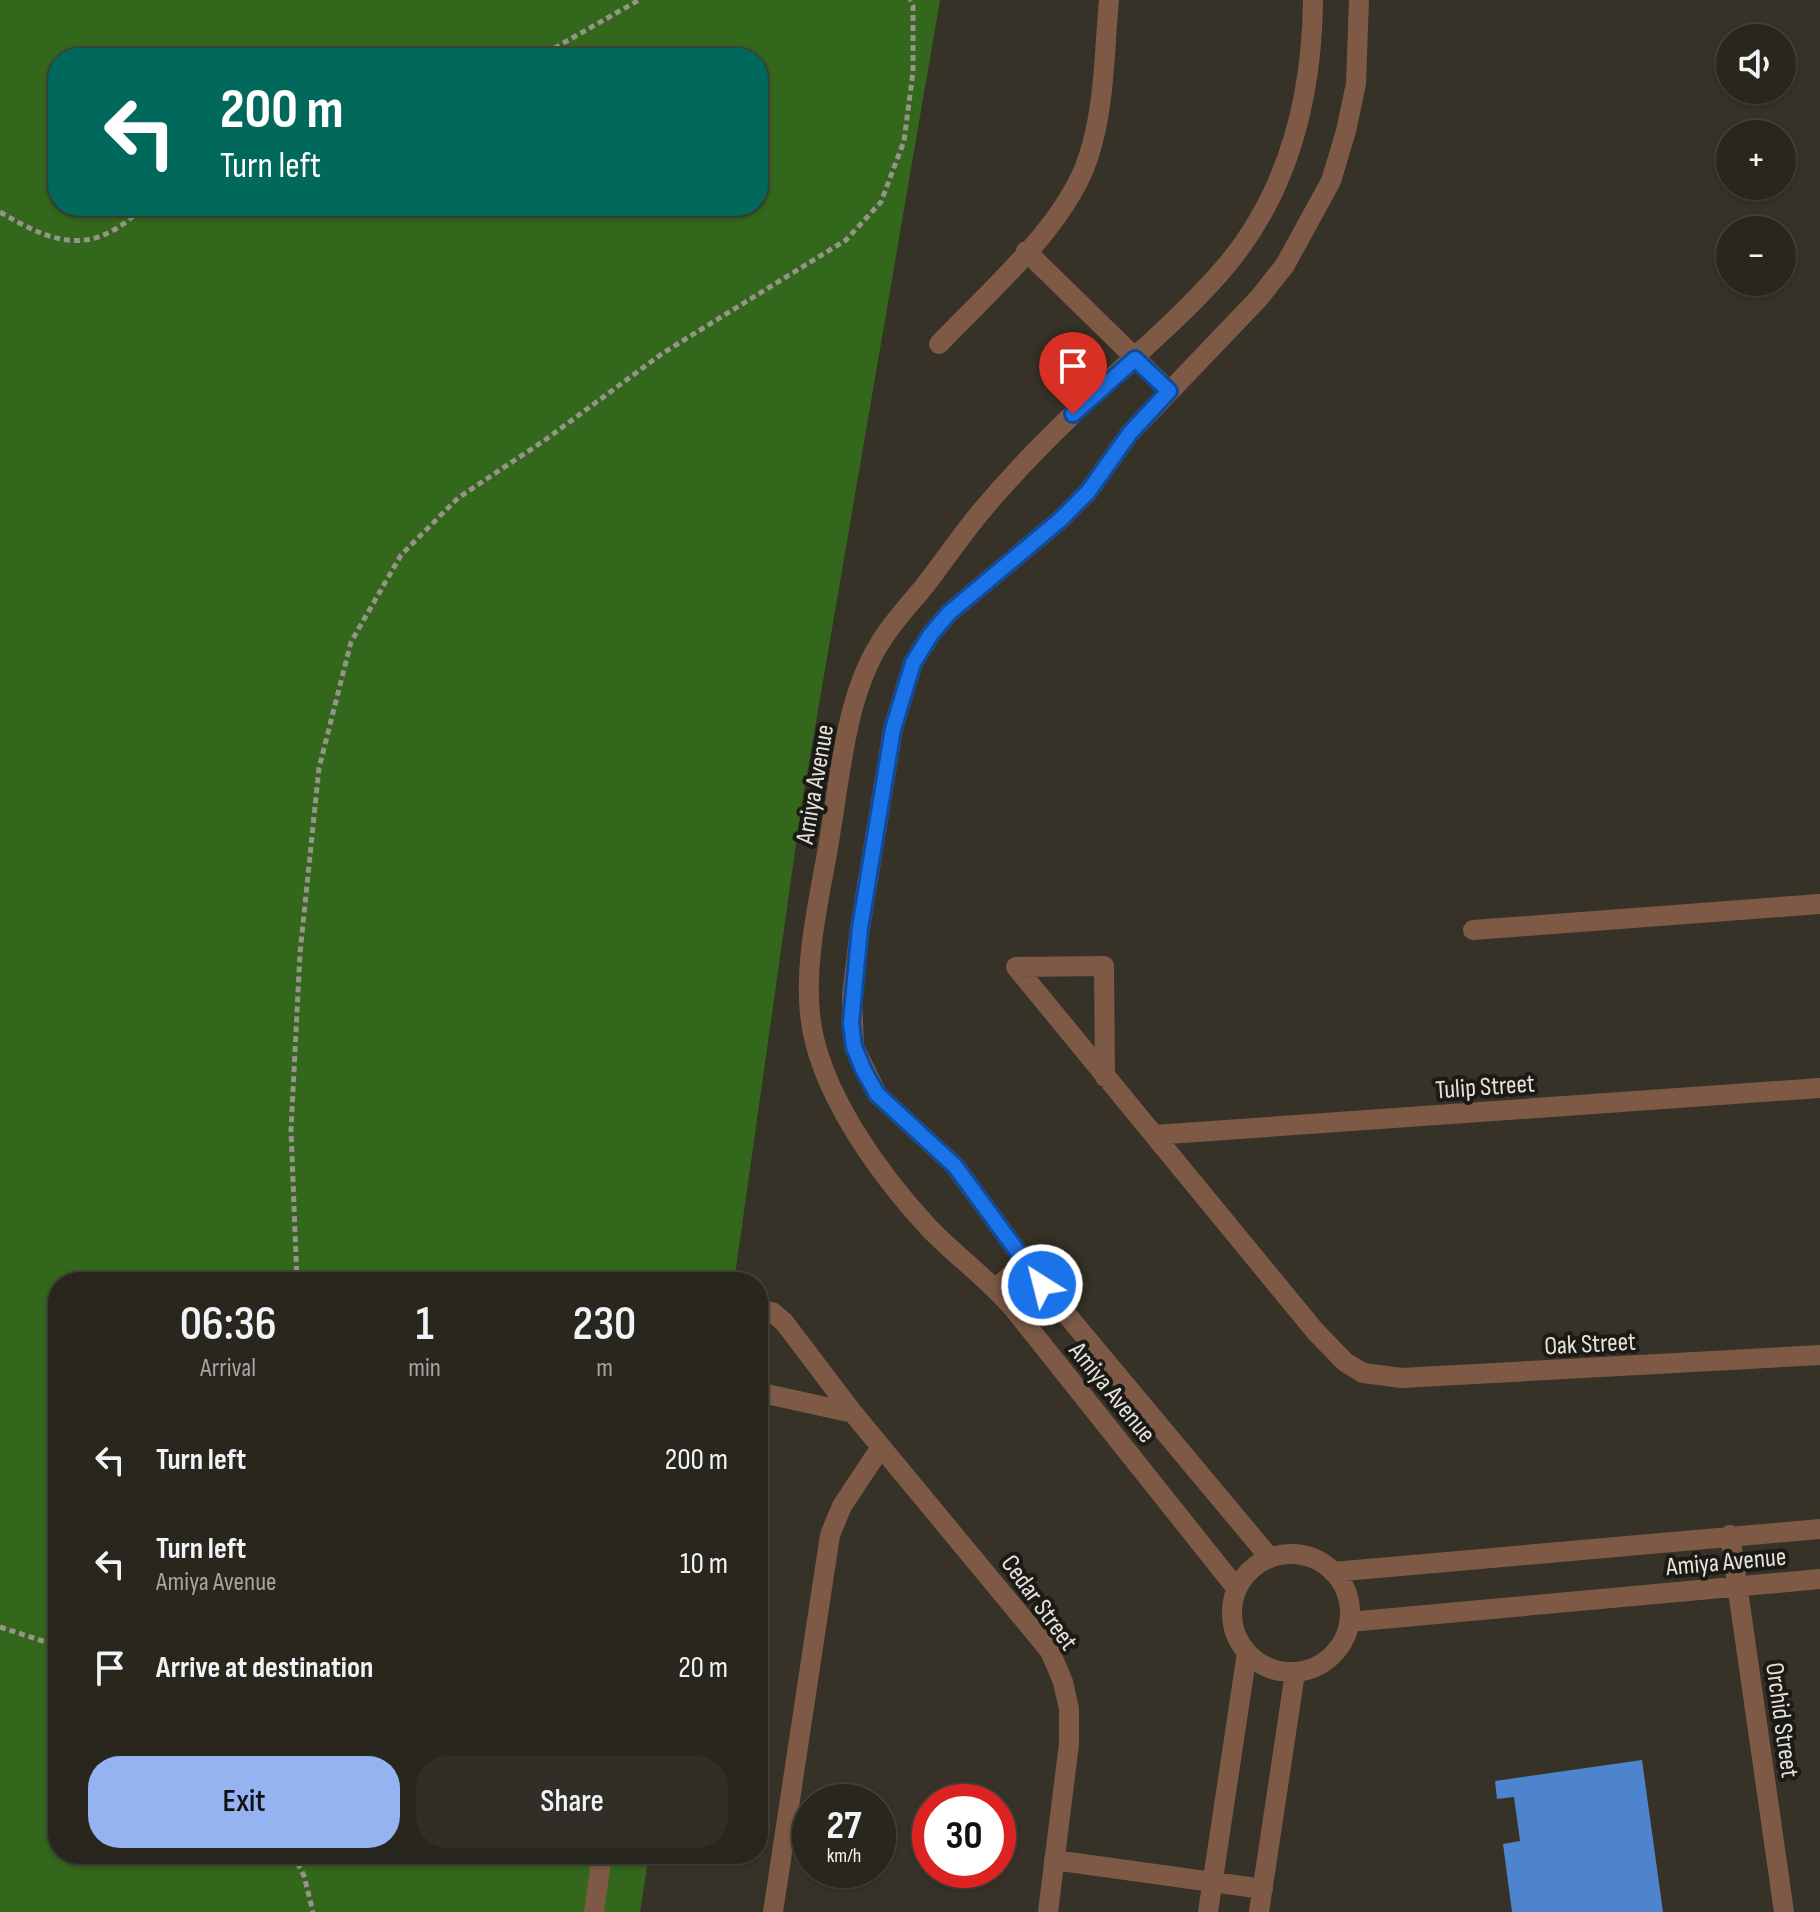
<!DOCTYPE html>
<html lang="en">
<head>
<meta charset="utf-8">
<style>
	body { margin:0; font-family:"Sofia Sans Condensed",sans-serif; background:#302e26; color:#f1f3f6; height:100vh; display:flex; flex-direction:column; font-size:30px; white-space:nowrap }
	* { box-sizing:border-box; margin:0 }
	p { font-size:26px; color:#a5a5a4 }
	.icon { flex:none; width:44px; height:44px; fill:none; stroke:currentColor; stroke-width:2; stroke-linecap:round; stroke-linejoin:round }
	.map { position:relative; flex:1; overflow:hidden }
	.sheet { position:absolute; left:48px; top:1272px; width:720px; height:592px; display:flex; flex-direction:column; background:#28261d; border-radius:32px; box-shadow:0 2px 6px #0004,0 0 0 2px #44433b }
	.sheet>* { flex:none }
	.hud { position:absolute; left:48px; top:48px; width:720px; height:168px; border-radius:32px; box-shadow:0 2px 6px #0004,0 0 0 2px #44433b; background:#00695c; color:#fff; overflow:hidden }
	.buttons { position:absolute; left:1716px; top:24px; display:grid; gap:16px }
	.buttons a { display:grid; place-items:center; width:80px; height:80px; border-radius:50%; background:#28261d; box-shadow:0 2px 6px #0004,0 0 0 2px #44433b; font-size:40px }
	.speed { position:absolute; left:792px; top:1784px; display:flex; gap:16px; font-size:40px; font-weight:700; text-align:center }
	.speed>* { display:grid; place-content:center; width:104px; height:104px; border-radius:50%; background:#28261d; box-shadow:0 2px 6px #0004,0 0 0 2px #44433b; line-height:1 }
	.speed small { font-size:20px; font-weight:400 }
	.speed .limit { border:12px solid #d22; background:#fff; color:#111 }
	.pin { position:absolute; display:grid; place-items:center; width:68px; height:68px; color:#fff; margin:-82px -34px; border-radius:50% 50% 50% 0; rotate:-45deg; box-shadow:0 0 8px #0007 }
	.pin .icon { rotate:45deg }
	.me { position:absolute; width:88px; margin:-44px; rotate:324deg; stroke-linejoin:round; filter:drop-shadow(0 0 6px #0008) }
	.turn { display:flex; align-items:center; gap:28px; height:168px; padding:0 40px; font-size:36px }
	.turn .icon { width:104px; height:104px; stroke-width:2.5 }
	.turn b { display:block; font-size:56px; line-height:68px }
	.eta { display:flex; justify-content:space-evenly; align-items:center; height:136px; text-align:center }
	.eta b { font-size:48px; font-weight:600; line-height:56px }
	.cta { display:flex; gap:16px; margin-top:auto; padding:16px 40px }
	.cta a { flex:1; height:92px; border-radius:32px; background:#95b2f1; color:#111; font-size:32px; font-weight:600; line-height:92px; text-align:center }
	.cta a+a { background:#302e26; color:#f1f3f6 }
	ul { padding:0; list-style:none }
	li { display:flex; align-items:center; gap:24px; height:104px; padding:0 40px }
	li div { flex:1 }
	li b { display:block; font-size:30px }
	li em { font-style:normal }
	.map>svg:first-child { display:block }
	.green { fill:#33671b; fill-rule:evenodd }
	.water { fill:#4d84cd }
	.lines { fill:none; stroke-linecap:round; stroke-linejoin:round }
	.path { stroke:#96938a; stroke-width:5; stroke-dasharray:6 4; stroke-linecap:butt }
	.minor { stroke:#7e5a46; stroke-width:20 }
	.route-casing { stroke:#114b97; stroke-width:20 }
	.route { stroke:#1a73e8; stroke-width:14 }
	.labels { text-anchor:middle; stroke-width:8; stroke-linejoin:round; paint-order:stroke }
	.street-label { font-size:26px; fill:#e4e2db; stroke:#1b1a15 }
</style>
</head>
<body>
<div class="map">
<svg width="1820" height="1912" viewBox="0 0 1820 1912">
	<rect width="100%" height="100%" fill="#363227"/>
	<path class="green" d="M0,0H940L801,809L734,1282H58V1854H649L640,1912H0ZM58,58H758V206H58Z"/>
	<path class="water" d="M1642,1760L1663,1912H1512L1503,1844L1520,1841L1514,1797L1497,1799L1495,1781Z"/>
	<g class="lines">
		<path class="path" d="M537,58L639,0
			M0,212C56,245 93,257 144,206
			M297,1282L291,1130L300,953L319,768L351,642L401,555L458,498L545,440L663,353L846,240L881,202L904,141L913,72V6L910,0
			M0,1627L58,1646
			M293,1854L304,1876L313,1912"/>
		<path class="minor" d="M1026,251L1169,391
			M939,344C988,292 1066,226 1088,158C1105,108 1104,52 1109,0
			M1473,930L1820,904
			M1016,967L1315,1331L1345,1362L1363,1373L1402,1378L1820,1355
			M1016,967L1104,966L1105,1077
			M1154,1135L1820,1088
			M996,1288L1025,1263
			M758,1309L772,1312L784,1322L853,1413L1050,1651L1063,1682L1069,1709V1744L1048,1912
			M758,1392L853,1413
			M1730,1535L1784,1912
			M1232 1613a59 59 0 1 1 118 0a59 59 0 1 1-118 0Z
			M1270,1558L1042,1285L955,1166L877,1094L854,1047L852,996L860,928L893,729L913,663L931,634L949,613L1060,520L1088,492L1130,433L1259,298L1285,265L1331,181L1346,131L1356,84L1359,0
			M1333,1572L1820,1529
			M1237,1589L1013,1308C987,1278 956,1256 929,1228C879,1174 817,1089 810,1014C804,954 822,889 831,829C841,769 847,695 880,643C892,623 908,606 923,588C942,564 959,538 979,514C1007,480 1038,448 1069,418C1119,369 1174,325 1220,273C1287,197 1312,99 1313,0
			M1349,1622L1820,1579
			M1054,1860L1263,1889
			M594,1912L602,1854
			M773,1912L830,1535L842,1506L881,1447
			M1208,1912L1247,1653
			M1259,1912L1295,1673"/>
	</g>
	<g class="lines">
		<g class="route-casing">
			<path id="route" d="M1042,1285L955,1166L877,1094L864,1071L854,1047L851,1023L860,928L893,729L913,663L931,634L949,613L1060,520L1088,492L1130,433L1169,391L1135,359L1073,414"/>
		</g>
		<use href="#route" class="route"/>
	</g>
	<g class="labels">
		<g class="street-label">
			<text transform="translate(814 784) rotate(-80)" y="9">Amiya Avenue</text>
			<text transform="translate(1485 1086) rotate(-4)" y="9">Tulip Street</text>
			<text transform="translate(1590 1343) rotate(-3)" y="9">Oak Street</text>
			<text transform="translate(1113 1392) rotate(51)" y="9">Amiya Avenue</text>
			<text transform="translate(1726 1561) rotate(-5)" y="9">Amiya Avenue</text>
			<text transform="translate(1040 1602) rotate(54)" y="9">Cedar Street</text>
			<text transform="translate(1783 1720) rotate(82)" y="9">Orchid Street</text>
		</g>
	</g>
</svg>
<div class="buttons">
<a><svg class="icon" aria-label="sound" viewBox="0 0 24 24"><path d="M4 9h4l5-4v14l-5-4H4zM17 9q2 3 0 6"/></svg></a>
<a>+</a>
<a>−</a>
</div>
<div class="speed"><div>27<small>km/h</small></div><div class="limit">30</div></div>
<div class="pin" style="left:1073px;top:414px;background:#d93025"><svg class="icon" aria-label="arrive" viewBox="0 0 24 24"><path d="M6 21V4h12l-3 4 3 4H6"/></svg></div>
<svg class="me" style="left:1042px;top:1285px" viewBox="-20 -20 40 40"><circle r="17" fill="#1a73e8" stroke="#fff" stroke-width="3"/><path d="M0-11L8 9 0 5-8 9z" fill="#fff"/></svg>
<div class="hud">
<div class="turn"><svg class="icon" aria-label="left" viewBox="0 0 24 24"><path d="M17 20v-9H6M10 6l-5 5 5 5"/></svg><div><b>200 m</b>Turn left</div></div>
</div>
<section class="sheet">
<div class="eta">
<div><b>06:36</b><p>Arrival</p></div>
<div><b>1</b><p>min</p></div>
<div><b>230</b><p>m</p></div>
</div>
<ul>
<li><svg class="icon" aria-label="left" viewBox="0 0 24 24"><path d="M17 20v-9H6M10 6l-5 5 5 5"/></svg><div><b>Turn left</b></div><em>200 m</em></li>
<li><svg class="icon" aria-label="left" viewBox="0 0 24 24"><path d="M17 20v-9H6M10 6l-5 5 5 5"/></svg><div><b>Turn left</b><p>Amiya Avenue</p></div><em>10 m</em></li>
<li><svg class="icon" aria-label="arrive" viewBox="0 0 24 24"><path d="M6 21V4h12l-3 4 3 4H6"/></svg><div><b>Arrive at destination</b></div><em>20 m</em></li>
</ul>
<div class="cta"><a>Exit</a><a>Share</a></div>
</section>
</div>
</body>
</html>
